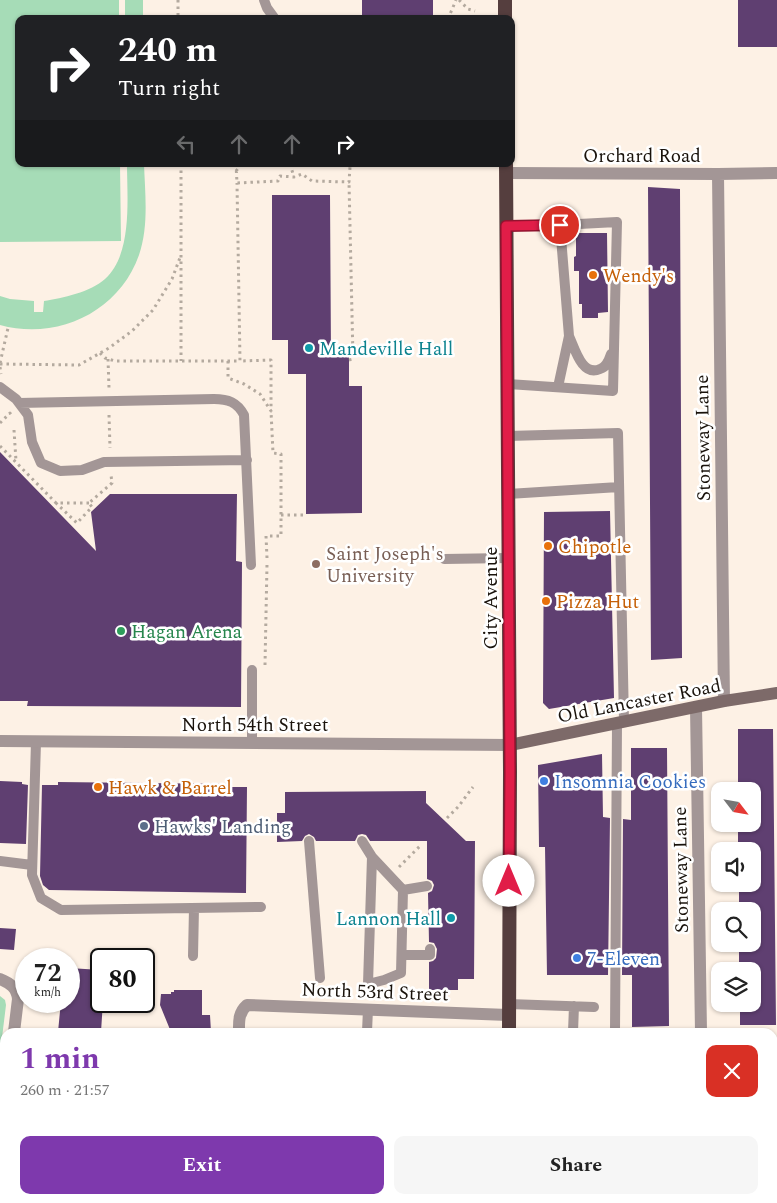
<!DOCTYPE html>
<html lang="en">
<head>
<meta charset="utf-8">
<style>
	body { margin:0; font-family:Spectral,serif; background:#f6f6f6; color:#222; height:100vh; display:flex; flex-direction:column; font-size:19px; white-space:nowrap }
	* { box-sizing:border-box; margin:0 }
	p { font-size:16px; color:#767676 }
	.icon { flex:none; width:28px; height:28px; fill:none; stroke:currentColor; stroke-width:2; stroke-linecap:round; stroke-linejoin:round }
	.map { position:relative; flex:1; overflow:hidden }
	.side { position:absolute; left:0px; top:1028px; width:778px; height:176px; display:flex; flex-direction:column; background:#fff; border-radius:15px 15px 0 0; box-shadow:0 1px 4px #0004 }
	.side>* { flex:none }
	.guide { position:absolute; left:15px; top:15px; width:500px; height:152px; border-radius:10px; box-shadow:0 1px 4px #0004; background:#202124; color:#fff; overflow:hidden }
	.needle { width:32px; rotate:121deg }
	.tools { position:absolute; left:711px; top:782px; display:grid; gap:10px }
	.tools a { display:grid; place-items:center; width:50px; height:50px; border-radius:10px; background:#fff; box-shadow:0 1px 4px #0004; font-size:25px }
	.speed { position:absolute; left:15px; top:948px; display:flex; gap:10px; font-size:25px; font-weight:700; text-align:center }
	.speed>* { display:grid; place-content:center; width:65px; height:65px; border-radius:50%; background:#fff; box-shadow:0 1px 4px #0004; line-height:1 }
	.speed small { font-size:12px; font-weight:400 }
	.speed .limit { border:2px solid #111; border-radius:8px; background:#fff; color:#111 }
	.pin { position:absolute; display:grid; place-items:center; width:42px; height:42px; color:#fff; margin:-21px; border:2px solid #fff; border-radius:50%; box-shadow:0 1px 5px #0007 }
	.me { position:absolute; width:55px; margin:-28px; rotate:0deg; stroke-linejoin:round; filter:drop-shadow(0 0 4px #0008) }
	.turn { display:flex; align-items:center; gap:18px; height:105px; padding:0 20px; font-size:22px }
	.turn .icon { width:65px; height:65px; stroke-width:2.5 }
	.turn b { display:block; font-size:35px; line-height:42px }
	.lanes { display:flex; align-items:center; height:48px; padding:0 20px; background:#0003; justify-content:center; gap:25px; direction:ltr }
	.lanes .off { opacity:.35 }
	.round { display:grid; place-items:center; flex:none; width:52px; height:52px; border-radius:10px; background:#f6f6f6 }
	.overview { display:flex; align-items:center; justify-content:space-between; height:85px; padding:0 20px }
	h1 { font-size:30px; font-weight:700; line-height:38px; color:#7e39ad }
	.button { display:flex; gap:10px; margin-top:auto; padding:10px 20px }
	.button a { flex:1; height:58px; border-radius:10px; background:#7e39ad; color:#fff; font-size:20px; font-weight:700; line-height:58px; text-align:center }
	.button a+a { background:#f6f6f6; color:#222 }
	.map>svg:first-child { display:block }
	.green { fill:#a6dcb7 }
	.building { fill:#5f3f71 }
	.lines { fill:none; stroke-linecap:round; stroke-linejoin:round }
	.path { stroke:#b4aa9f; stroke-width:3; stroke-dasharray:2.5 4; stroke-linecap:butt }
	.service { stroke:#a39696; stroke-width:10 }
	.minor { stroke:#a39696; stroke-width:12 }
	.tertiary { stroke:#a39696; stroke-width:12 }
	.secondary { stroke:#7d6a69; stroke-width:12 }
	.trunk { stroke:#553e3e; stroke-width:14 }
	.route-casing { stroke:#92132f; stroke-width:12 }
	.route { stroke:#e11d48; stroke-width:9 }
	.food-dot { fill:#e8710a; stroke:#fff; stroke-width:2 }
	.culture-dot { fill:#0f9aa8; stroke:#fff; stroke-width:2 }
	.education-dot { fill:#8d6e63; stroke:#fff; stroke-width:2 }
	.leisure-dot { fill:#2e9e5b; stroke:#fff; stroke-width:2 }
	.shop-dot { fill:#3f7fe0; stroke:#fff; stroke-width:2 }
	.service-dot { fill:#5c6f8a; stroke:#fff; stroke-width:2 }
	.labels { text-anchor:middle; stroke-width:5; stroke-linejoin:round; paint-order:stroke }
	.street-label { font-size:19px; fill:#19120b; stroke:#fff }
	.food-label { font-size:19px; fill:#c56008; stroke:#fff; text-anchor:start }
	.culture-label { font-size:19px; fill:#0d838f; stroke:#fff; text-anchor:start }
	.education-label { font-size:19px; fill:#785e54; stroke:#fff; text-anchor:start }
	.leisure-label { font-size:19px; fill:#27864d; stroke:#fff; text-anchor:start }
	.shop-label { font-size:19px; fill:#366cbe; stroke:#fff; text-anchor:start }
	.service-label { font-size:19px; fill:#4e5e75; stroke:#fff; text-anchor:start }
</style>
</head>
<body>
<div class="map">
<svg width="777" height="1203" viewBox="0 0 777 1203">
	<rect width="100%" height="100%" fill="#fdf1e5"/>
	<path class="green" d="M0,0H119V19H19V164H120L121,241L0,242Z
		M125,0H143V19H125Z
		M127,164H144C145,193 149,226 139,255C119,312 57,341 0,325V296L10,299L34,301V312H43L44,301C62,298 91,292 105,279C133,254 127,197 127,164Z
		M0,996L5,1000L6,1005L0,1054Z"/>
	<path class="building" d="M362,0H433V19H362Z
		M738,0H777V47H738Z
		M648,187L680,189L682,658L651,660Z
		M272,195H330L331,356H349V386H362V513L306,514V374H288V340H272Z
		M576,233H607L608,312L598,313V318H582V304H579V271H574V257L576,256Z
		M0,452L96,551L91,512L110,494H237L236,561L242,562L241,707L27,706L28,701H0Z
		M610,511L614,698L549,709L543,703L544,512Z
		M738,729H773L776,1025H740V1004H752V971H739V944H752V911H739V884H752V851H738V824H752V791H738Z
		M631,748H667L669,1026L632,1027V975H622L623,819L631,820Z
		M602,754L603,817L610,818L608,975H547L545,847H539L538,765Z
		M0,781L22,782V784L28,785L26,844L0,843Z
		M58,782L231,784V787H247L246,893L49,890L43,885L40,876L42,785H58Z
		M426,791V803L466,841H475L474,979H458V990H429V962L433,961L436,958L437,949L434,943L429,942L428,893L432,891L434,885L432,881L427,879V841H370L366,835L362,834L358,835L355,841H316L314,837L309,834L305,836L302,841L277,842V813H285V792Z
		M0,928L16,929L14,950L0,949Z
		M69,968L101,970V1001H103L101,1032H58L61,1001L69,1002Z
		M174,990H202V1015H210L211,1032H171L160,1005L161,994H171V992H174Z"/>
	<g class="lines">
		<path class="path" d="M178,0V19
			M459,0L468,9L475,11
			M448,19L456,0
			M181,164V361
			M236,164L237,183L278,181L280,176L294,177L302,174L312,181L349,182L350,167L344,164
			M290,164L294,177
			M236,171L242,164
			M100,353L105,358L115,361H240
			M108,359L109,388
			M349,360L353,359L349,182
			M228,361V378L244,384L260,394L271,411V360L240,361L237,183
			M0,363L8,328
			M0,364L79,365L109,348L132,331L153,310L172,279L181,255
			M0,367L1,374
			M109,415L110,448
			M0,423L10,413L11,415
			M14,430L16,461
			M0,446L56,503
			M89,503H56L77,523L92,507L89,503L112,483L111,475
			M281,515H303
			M267,558L266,536H281V454L273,453L271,411
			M265,665L267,564
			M447,818L458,807L473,787
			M399,867L421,845"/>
		<path class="service" d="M264,0L267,8L275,19
			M506,226L560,225L617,222L613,391L507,384
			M569,336C575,349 582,377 600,369C607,367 609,360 611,354
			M0,387L16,399L28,415L32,442L41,463L60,471L82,470L104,462L247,460
			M558,387L569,336L560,225
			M19,403L214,399C228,399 237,402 244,415L251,565
			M508,436L618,433L624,721
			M508,494L619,487
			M444,559L508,558
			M36,742L32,875L41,898L61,910L261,907
			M252,743V670
			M309,841L320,978
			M362,841L372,857L368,984L384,980L401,973L403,890L372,857
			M0,861L32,865
			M403,890L427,886
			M402,955H430V949
			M193,956L194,908
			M509,1004L594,1007
			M367,1032L368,1009
			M573,1032L574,1006
			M615,1032L617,723
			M510,1201H633L635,1199
			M367,1203V1199
			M739,1203V1199"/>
		<path class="minor" d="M506,173L718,174L777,173
			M718,174L724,701
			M696,707L701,1032
			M0,979C10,983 17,988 18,999L14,1032
			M239,1032C239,1022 238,1013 247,1005L508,1015
			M772,1047H777
			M0,1077L5,1071
			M241,1199L242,1203"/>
		<path class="tertiary" d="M0,741L510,745"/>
		<path class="secondary" d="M510,745L724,701L777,693"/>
		<path class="trunk" d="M505,0V19
			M506,164L510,772L509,1032
			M510,1199V1203"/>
	</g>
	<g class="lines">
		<g class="route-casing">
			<path id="route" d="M509,881L510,772L506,226L560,225"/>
		</g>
		<use href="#route" class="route"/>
	</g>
	<g class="food-dot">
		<circle cx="593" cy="275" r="5"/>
		<circle cx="548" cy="546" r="5"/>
		<circle cx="546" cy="601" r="5"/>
		<circle cx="98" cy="787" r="5"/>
	</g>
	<g class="culture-dot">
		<circle cx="309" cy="348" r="5"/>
		<circle cx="451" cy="918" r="5"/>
	</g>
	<circle class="education-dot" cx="316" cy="564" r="5"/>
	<circle class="leisure-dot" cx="121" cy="631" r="5"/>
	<g class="shop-dot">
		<circle cx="544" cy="781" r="5"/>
		<circle cx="577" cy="958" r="5"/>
	</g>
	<circle class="service-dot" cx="144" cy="826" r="5"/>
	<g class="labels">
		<g class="street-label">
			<text x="642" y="162">Orchard Road</text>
			<text transform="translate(702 438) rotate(-91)" y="7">Stoneway Lane</text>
			<text transform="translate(490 598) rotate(-90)" y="7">City Avenue</text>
			<text transform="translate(639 700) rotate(-11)" y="7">Old Lancaster Road</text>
			<text x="255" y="731">North 54th Street</text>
			<text transform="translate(680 870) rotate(-91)" y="7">Stoneway Lane</text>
			<text transform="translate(375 991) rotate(2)" y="7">North 53rd Street</text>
		</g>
		<g class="food-label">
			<text x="603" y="282">Wendy's</text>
			<text x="558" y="553">Chipotle</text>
			<text x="556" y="608">Pizza Hut</text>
			<text x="108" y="794">Hawk &amp; Barrel</text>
		</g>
		<g class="culture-label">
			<text x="319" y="355">Mandeville Hall</text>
			<text x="441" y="925" text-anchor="end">Lannon Hall</text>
		</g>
		<g class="education-label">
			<text x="326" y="560">Saint Joseph's<tspan x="326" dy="22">University</tspan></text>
		</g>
		<g class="leisure-label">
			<text x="131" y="638">Hagan Arena</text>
		</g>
		<g class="shop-label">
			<text x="554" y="788">Insomnia Cookies</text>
			<text x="587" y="965">7-Eleven</text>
		</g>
		<g class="service-label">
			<text x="154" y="833">Hawks' Landing</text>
		</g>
	</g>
</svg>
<div class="tools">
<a><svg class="needle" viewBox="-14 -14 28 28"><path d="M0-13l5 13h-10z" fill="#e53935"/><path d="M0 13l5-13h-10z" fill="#767676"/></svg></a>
<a><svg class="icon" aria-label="sound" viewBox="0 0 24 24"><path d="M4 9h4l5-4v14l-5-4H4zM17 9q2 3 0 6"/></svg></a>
<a><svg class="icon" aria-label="search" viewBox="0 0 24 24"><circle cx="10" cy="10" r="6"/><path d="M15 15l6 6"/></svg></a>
<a><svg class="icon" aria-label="layers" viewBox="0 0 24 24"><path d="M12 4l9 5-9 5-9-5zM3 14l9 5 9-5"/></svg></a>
</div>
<div class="speed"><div>72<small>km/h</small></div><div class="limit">80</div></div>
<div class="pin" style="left:560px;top:225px;background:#d93025"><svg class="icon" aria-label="arrive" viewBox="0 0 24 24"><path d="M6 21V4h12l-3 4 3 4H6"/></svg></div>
<svg class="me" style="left:509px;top:881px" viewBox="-20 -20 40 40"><circle r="19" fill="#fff"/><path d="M0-13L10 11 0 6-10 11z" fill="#e11d48"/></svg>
<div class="guide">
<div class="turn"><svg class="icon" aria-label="right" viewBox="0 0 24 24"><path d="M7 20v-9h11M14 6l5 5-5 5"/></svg><div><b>240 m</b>Turn right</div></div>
<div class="lanes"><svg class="icon off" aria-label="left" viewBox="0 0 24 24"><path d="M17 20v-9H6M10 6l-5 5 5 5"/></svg><svg class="icon off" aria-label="ahead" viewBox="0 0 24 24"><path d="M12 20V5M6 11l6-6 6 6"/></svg><svg class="icon off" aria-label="ahead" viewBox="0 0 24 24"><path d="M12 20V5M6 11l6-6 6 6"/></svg><svg class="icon" aria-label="right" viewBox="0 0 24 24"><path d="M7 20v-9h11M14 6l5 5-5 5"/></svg></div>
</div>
<section class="side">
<div class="overview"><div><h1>1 min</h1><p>260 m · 21:57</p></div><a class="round" style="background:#d93025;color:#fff"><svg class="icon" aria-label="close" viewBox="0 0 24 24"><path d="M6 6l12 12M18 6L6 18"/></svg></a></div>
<div class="button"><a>Exit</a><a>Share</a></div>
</section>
</div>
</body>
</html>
